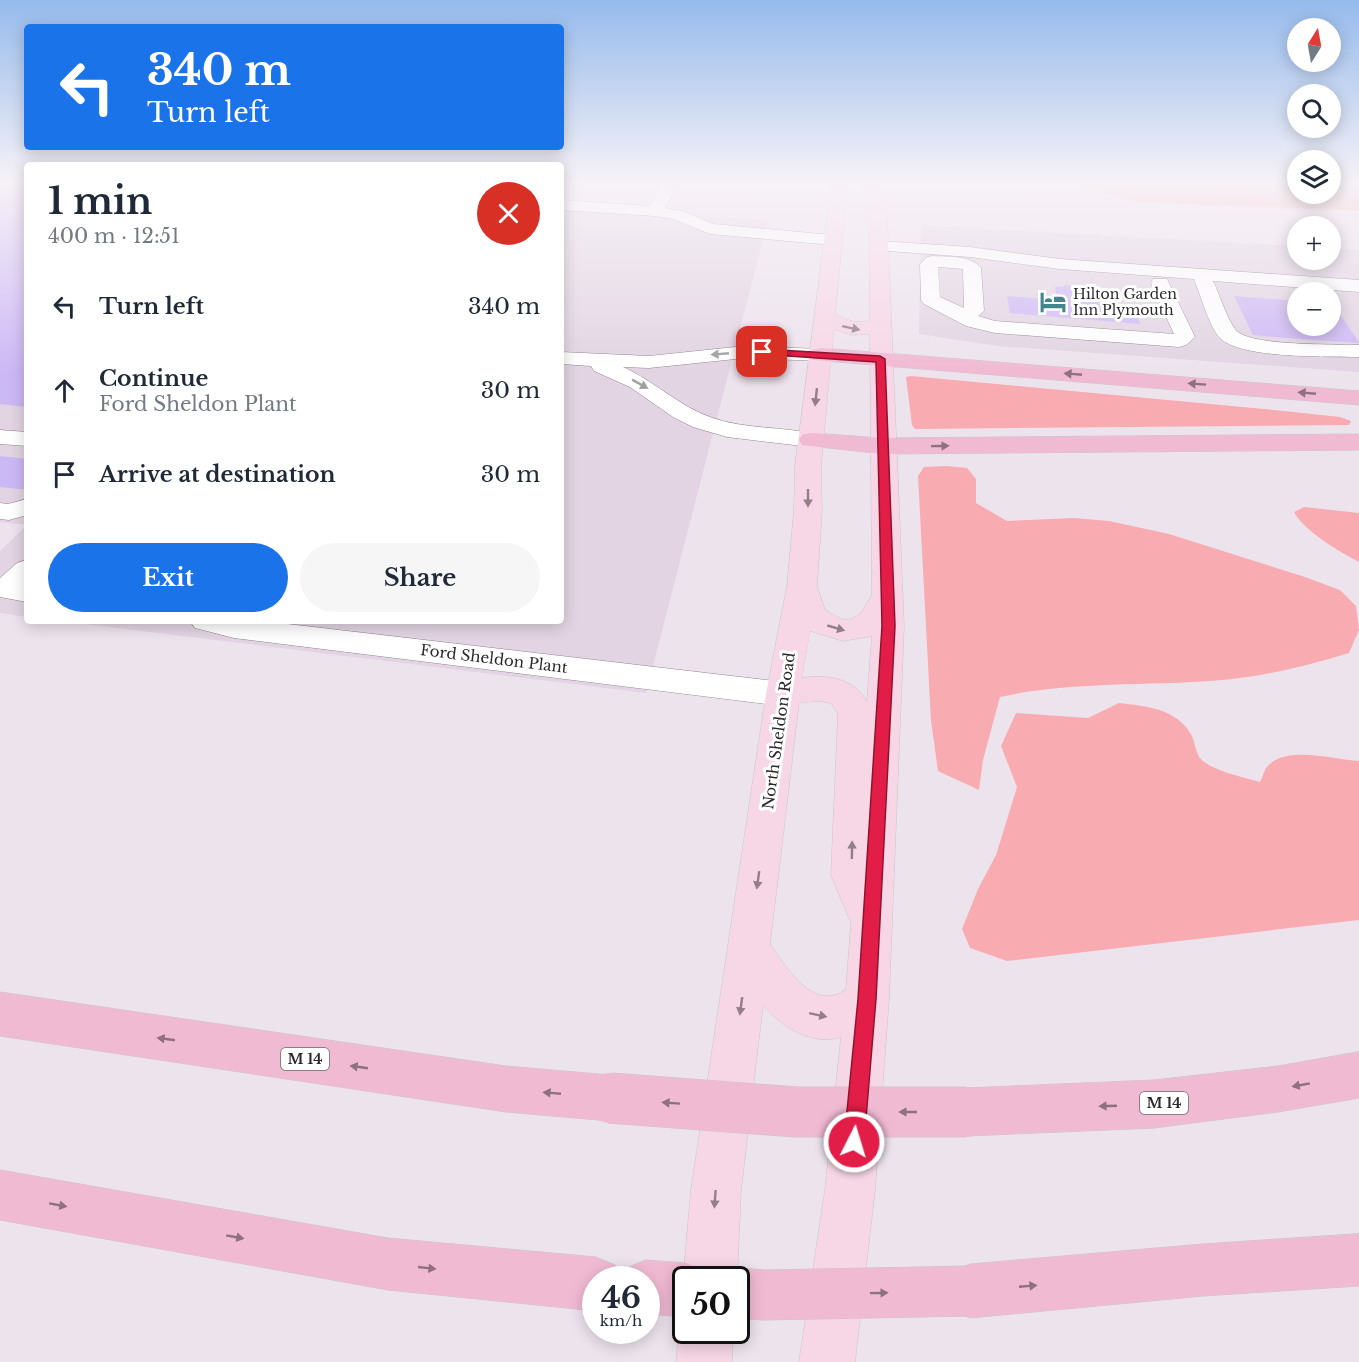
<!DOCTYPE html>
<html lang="en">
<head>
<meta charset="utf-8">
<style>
	body { margin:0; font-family:"Libre Baskerville",serif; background:#f6f6f7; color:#1f2937; height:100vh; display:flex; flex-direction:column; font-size:22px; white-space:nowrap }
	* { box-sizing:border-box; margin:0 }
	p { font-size:20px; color:#747a83 }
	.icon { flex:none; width:33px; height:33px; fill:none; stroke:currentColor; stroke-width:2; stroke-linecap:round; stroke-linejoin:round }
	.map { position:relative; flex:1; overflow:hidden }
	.panel { position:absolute; left:24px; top:162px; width:540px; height:462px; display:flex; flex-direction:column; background:#fff; border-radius:6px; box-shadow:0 3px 15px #0003 }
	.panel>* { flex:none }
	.guide { position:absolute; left:24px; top:24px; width:540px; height:126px; border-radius:6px; box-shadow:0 3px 15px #0003; background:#1a73e8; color:#fff; overflow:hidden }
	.needle { width:39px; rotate:11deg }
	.fabs { position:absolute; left:1287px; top:18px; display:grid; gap:12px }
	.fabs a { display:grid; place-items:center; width:54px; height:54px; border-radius:50%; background:#fff; box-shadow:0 3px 15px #0003; font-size:30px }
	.speed { position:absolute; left:582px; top:1266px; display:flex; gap:12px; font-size:30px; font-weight:700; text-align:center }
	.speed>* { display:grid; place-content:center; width:78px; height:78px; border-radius:50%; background:#fff; box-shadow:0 3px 15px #0003; line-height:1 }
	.speed small { font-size:15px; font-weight:400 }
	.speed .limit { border:3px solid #111; border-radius:9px; background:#fff; color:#111 }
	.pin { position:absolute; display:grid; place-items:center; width:51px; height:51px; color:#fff; margin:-26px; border-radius:12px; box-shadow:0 3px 9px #0006 }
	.me { position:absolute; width:66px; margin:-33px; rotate:5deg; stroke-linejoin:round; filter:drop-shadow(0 0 4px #0008) }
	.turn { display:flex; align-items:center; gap:21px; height:126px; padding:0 24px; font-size:27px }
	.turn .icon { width:78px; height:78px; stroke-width:2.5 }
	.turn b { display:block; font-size:42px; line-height:51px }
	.round { display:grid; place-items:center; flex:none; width:63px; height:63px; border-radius:32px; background:#f6f6f7 }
	.summary { display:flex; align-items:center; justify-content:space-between; height:102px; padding:0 24px }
	h1 { font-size:36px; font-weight:700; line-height:45px }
	.action { display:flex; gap:12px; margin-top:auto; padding:12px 24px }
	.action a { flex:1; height:69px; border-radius:36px; background:#1a73e8; color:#fff; font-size:24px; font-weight:700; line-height:69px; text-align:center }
	.action a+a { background:#f6f6f7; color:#1f2937 }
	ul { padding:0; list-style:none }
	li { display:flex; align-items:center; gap:18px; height:84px; padding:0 24px }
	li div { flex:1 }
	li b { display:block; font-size:22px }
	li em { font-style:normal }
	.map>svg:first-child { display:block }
	.built { fill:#e2d4e2; fill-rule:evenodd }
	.green { fill:#f8acb2 }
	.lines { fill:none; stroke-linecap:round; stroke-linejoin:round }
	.stream { stroke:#bac4f3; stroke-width:4 }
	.building { fill:#cdb8f6 }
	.minor-casing { stroke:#8a818a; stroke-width:1 }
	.major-casing { stroke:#c8c7c8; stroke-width:1 }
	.highway-casing { stroke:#c8c7c8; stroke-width:1 }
	.minor { fill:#fff; fill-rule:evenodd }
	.major { fill:#f7d6e5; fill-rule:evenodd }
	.highway { fill:#f1bad3; fill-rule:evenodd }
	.highway-bridge-casing { stroke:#c8c7c8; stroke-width:51; stroke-linecap:butt }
	.highway-bridge { stroke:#f1bad3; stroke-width:50 }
	.oneway { fill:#927f88 }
	.oneway2 { fill:#a09ea0 }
	.oneway3 { fill:#8e7180 }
	.route { fill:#e11d48; stroke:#92132f; stroke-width:1.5 }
	.labels { text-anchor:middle; stroke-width:6; stroke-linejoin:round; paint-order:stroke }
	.far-poi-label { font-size:14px; fill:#2c282c; stroke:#fff; text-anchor:start }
	.shield { fill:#fff; stroke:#6b686b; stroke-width:1.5 }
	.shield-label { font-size:14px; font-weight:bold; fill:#2c282c }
	.street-label { font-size:15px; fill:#2c282c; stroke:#fff }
</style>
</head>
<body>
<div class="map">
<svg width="1359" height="1362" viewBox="0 0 1359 1362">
	<rect width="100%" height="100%" fill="#ede3ed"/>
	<path class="built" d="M0,181H27V617L0,613V551L27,525L0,522Z
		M561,207L768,220L646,693L61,621H561Z
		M921,225L1297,246L1298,260H1330L1331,248L1359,250V372L997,346L919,334ZM1298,292H1330V326H1298Z"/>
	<path class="green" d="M1063,181H1297L1298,194H1330L1331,181H1359V211L1138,202Z
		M911,376L1284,411L1340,417L1351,421L1349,425L915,429L912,425L906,377Z
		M947,466L967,468L976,479V503L1007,521L1074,518L1109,521L1169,534L1302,576L1340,590L1356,606L1359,630L1349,653C1310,665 1274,674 1233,679C1155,687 1077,680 1000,697L983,760L979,790L938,771L931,721L918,476L924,467Z
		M1304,507L1359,513V562C1340,552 1304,531 1294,512Z
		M1119,703C1147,706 1178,709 1192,736C1195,743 1196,753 1200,758C1211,771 1244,777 1260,782C1262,778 1264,772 1266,768C1284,744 1334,760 1359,761V920L1007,961L970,948L962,929L978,889L996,855L1017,787L1001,746L1016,713L1088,718Z"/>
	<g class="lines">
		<path class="stream" d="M1341,181L1354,190
			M1330,188L1359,191"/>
	</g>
	<path class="building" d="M0,181H27V407L0,404Z
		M1063,285L1102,290L1106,304L1134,306L1140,324L1010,313L1007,296L1057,300L1055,286L1064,287Z
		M1234,296L1298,301V339L1253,335Z
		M1330,300L1359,342V343L1298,339V326H1330Z
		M0,456L27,459V490L0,487Z"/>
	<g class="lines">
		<g class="minor-casing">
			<path id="minor" d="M663,181H679L665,208L683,211L713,224L832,235L838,236L841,240L838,244L832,245L710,234L673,219L655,216L561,210V200L650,206Z
				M880,241L970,247L1060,259L1359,280V292L1213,281C1219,293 1229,325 1238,332C1255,346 1334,344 1359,345V357C1327,356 1244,359 1221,339C1210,330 1200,293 1194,279L1060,269L970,257L874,250L871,246L874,242Z
				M933,256C948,257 971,255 981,268L984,311L978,316L995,321L1174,334L1151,283L1153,279H1167L1195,337L1186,345L1179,347L995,333L966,326L924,304L921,300L920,264L927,257ZM938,267L963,269L964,308L940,297Z
				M745,346L821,349L828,351L832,355L828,359L821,361L745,358L649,368L623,367C654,381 679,406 710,417C745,430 784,426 819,435L823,440L819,445L811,447L727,437L693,427L673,417L630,387L594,371L591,366L561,364V352L649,356Z
				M0,430L27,432V446L0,444Z
				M27,499V515L9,520L0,519V503L8,504Z
				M27,560V602L0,597V578L17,563Z
				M190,621H262L783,682L794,686L799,694L794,702L783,706L234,638L195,628Z"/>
		</g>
		<g class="major-casing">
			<path id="major" d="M832,181H848L835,315L854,322L870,321L869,217L860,181H876L887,217L904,626L889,999L875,1190L855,1362H799L825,1190L841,1037C811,1046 782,1027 763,1005L741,1190L737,1280H686V1285L683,1280L691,1190L766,694L787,586L794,510L795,466ZM834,329L852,335L870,334L872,595L861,613L852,619L843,620L825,610L817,586L822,510L821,466ZM810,631L843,641L872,636L867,702C854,678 827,674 802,678ZM818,701L831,703L838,714L831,875L851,923L846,989C814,1014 786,967 770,944L799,703Z
				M686,1313V1330H733L732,1362H676L679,1330Z"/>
		</g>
		<g class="highway-casing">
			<path id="highway" d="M821,348L1359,391V405L813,360L810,355L813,350Z
				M811,433L882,438L1359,434V450L882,454L802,445L799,440L802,435Z
				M0,992L506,1066L610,1075L627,1081L633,1098L627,1115L610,1121L506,1112L0,1036Z
				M1359,1052V1098L1278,1112L1154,1128L966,1136L949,1129L942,1112L949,1095L966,1088L1154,1080L1278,1066Z
				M0,1170L388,1238L596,1257L615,1265L621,1280H596V1311L388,1290L0,1220Z
				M1359,1234V1286L1203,1296L970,1318L951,1310L943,1291L951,1272L970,1264L1203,1244Z
				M646,1260L686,1263L705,1271L708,1280H686V1317L646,1314V1280H622L627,1268Z"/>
		</g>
		<use href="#minor" class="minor"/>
		<use href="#major" class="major"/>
		<use href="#highway" class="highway"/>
		<g class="highway-bridge-casing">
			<path id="highway-bridge" d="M610,1098L796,1112H966
				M736,1293L765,1295L970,1291"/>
		</g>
		<use href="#highway-bridge" class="highway-bridge"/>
	</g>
	<defs><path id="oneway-solid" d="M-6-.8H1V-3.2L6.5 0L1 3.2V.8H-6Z" transform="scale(1.5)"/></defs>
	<g class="oneway">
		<use href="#oneway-solid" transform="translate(851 328) rotate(12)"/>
		<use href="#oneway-solid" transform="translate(816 397) rotate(96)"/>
		<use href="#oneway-solid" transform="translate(808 498) rotate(90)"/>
		<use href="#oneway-solid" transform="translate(836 628) rotate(16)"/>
		<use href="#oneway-solid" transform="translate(852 850) rotate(-89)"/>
		<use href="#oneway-solid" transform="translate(758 880) rotate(98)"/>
		<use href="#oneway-solid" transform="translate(741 1006) rotate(98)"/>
		<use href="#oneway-solid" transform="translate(818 1015) rotate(12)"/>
		<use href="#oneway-solid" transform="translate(715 1199) rotate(94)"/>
	</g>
	<g class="oneway2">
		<use href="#oneway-solid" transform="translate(720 354) rotate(175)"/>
		<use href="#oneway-solid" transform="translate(640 384) rotate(29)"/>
	</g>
	<g class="oneway3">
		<use href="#oneway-solid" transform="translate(1073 374) rotate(-175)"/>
		<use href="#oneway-solid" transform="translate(1197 384) rotate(-176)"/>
		<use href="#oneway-solid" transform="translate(1307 393) rotate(-175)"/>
		<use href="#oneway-solid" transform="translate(940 446) rotate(-1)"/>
		<use href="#oneway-solid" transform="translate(166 1039) rotate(-172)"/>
		<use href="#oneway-solid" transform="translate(359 1067) rotate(-172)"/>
		<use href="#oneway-solid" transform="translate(1301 1085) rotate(170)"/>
		<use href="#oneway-solid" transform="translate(552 1093) rotate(-175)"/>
		<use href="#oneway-solid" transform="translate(671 1103) rotate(-176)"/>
		<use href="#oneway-solid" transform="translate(1108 1106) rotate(178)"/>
		<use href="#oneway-solid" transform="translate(908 1112) rotate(180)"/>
		<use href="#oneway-solid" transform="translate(58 1205) rotate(10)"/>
		<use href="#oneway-solid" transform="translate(235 1237) rotate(10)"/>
		<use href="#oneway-solid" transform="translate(427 1268) rotate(6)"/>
		<use href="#oneway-solid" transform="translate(1028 1286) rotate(-5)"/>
		<use href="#oneway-solid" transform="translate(879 1293) rotate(-1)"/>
	</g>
	<linearGradient id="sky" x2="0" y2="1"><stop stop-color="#95baec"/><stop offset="0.49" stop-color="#f7f2f7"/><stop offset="1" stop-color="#f7f2f7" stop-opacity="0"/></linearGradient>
	<rect width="1359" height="372" fill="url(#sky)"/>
	<path class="route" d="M762,349L880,356L885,359L895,626L876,999L864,1142L861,1149L854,1152L847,1149L844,1142L858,999L882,626L876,362L758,354V350Z"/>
	<defs>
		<g id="hotel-bare" transform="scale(2.07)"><path d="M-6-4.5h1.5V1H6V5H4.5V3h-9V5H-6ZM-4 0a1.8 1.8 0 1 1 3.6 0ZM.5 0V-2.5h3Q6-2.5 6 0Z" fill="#3f878c" stroke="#fff" stroke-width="2.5" paint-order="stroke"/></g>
	</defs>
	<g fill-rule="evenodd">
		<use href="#hotel-bare" x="1053" y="302"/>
	</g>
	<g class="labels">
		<g class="far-poi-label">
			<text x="1073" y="299">Hilton Garden<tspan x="1073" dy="16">Inn Plymouth</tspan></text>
		</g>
		<g class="shield">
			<rect x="281" y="1048" width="48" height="22" rx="4.5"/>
			<rect x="1140" y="1092" width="48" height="22" rx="4.5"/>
		</g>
		<g class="shield-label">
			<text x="305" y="1064">M 14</text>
			<text x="1164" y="1108">M 14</text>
		</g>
		<g class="street-label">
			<text transform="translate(494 659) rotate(7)" y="5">Ford Sheldon Plant</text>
			<text transform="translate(779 731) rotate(-82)" y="5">North Sheldon Road</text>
		</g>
	</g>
</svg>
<div class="fabs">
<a><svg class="needle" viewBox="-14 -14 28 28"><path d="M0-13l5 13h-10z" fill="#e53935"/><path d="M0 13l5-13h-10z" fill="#747a83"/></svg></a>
<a><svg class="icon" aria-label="search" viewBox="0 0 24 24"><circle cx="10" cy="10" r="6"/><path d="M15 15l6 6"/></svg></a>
<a><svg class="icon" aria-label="layers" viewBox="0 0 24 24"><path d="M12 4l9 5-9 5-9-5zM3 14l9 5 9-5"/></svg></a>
<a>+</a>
<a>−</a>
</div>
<div class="speed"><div>46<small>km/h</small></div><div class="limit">50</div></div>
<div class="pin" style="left:762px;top:352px;background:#d93025"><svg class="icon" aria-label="arrive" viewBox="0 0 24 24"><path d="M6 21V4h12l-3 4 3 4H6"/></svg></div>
<svg class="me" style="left:854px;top:1142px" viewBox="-20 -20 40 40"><circle r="17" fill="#e11d48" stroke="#fff" stroke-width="3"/><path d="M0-11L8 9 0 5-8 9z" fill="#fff"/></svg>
<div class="guide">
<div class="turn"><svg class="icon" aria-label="left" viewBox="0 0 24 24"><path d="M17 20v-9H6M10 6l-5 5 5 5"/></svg><div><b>340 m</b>Turn left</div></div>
</div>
<section class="panel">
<div class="summary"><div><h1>1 min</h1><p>400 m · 12:51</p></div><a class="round" style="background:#d93025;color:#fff"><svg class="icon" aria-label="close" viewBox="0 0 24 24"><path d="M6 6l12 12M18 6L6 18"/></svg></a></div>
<ul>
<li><svg class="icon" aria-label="left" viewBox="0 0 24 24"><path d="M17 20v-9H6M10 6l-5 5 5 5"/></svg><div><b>Turn left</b></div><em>340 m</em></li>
<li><svg class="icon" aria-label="ahead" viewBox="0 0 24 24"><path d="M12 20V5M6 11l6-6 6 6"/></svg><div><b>Continue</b><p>Ford Sheldon Plant</p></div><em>30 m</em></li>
<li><svg class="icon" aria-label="arrive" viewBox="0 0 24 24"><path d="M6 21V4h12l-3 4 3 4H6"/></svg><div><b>Arrive at destination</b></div><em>30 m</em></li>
</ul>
<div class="action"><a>Exit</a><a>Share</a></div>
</section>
</div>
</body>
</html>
